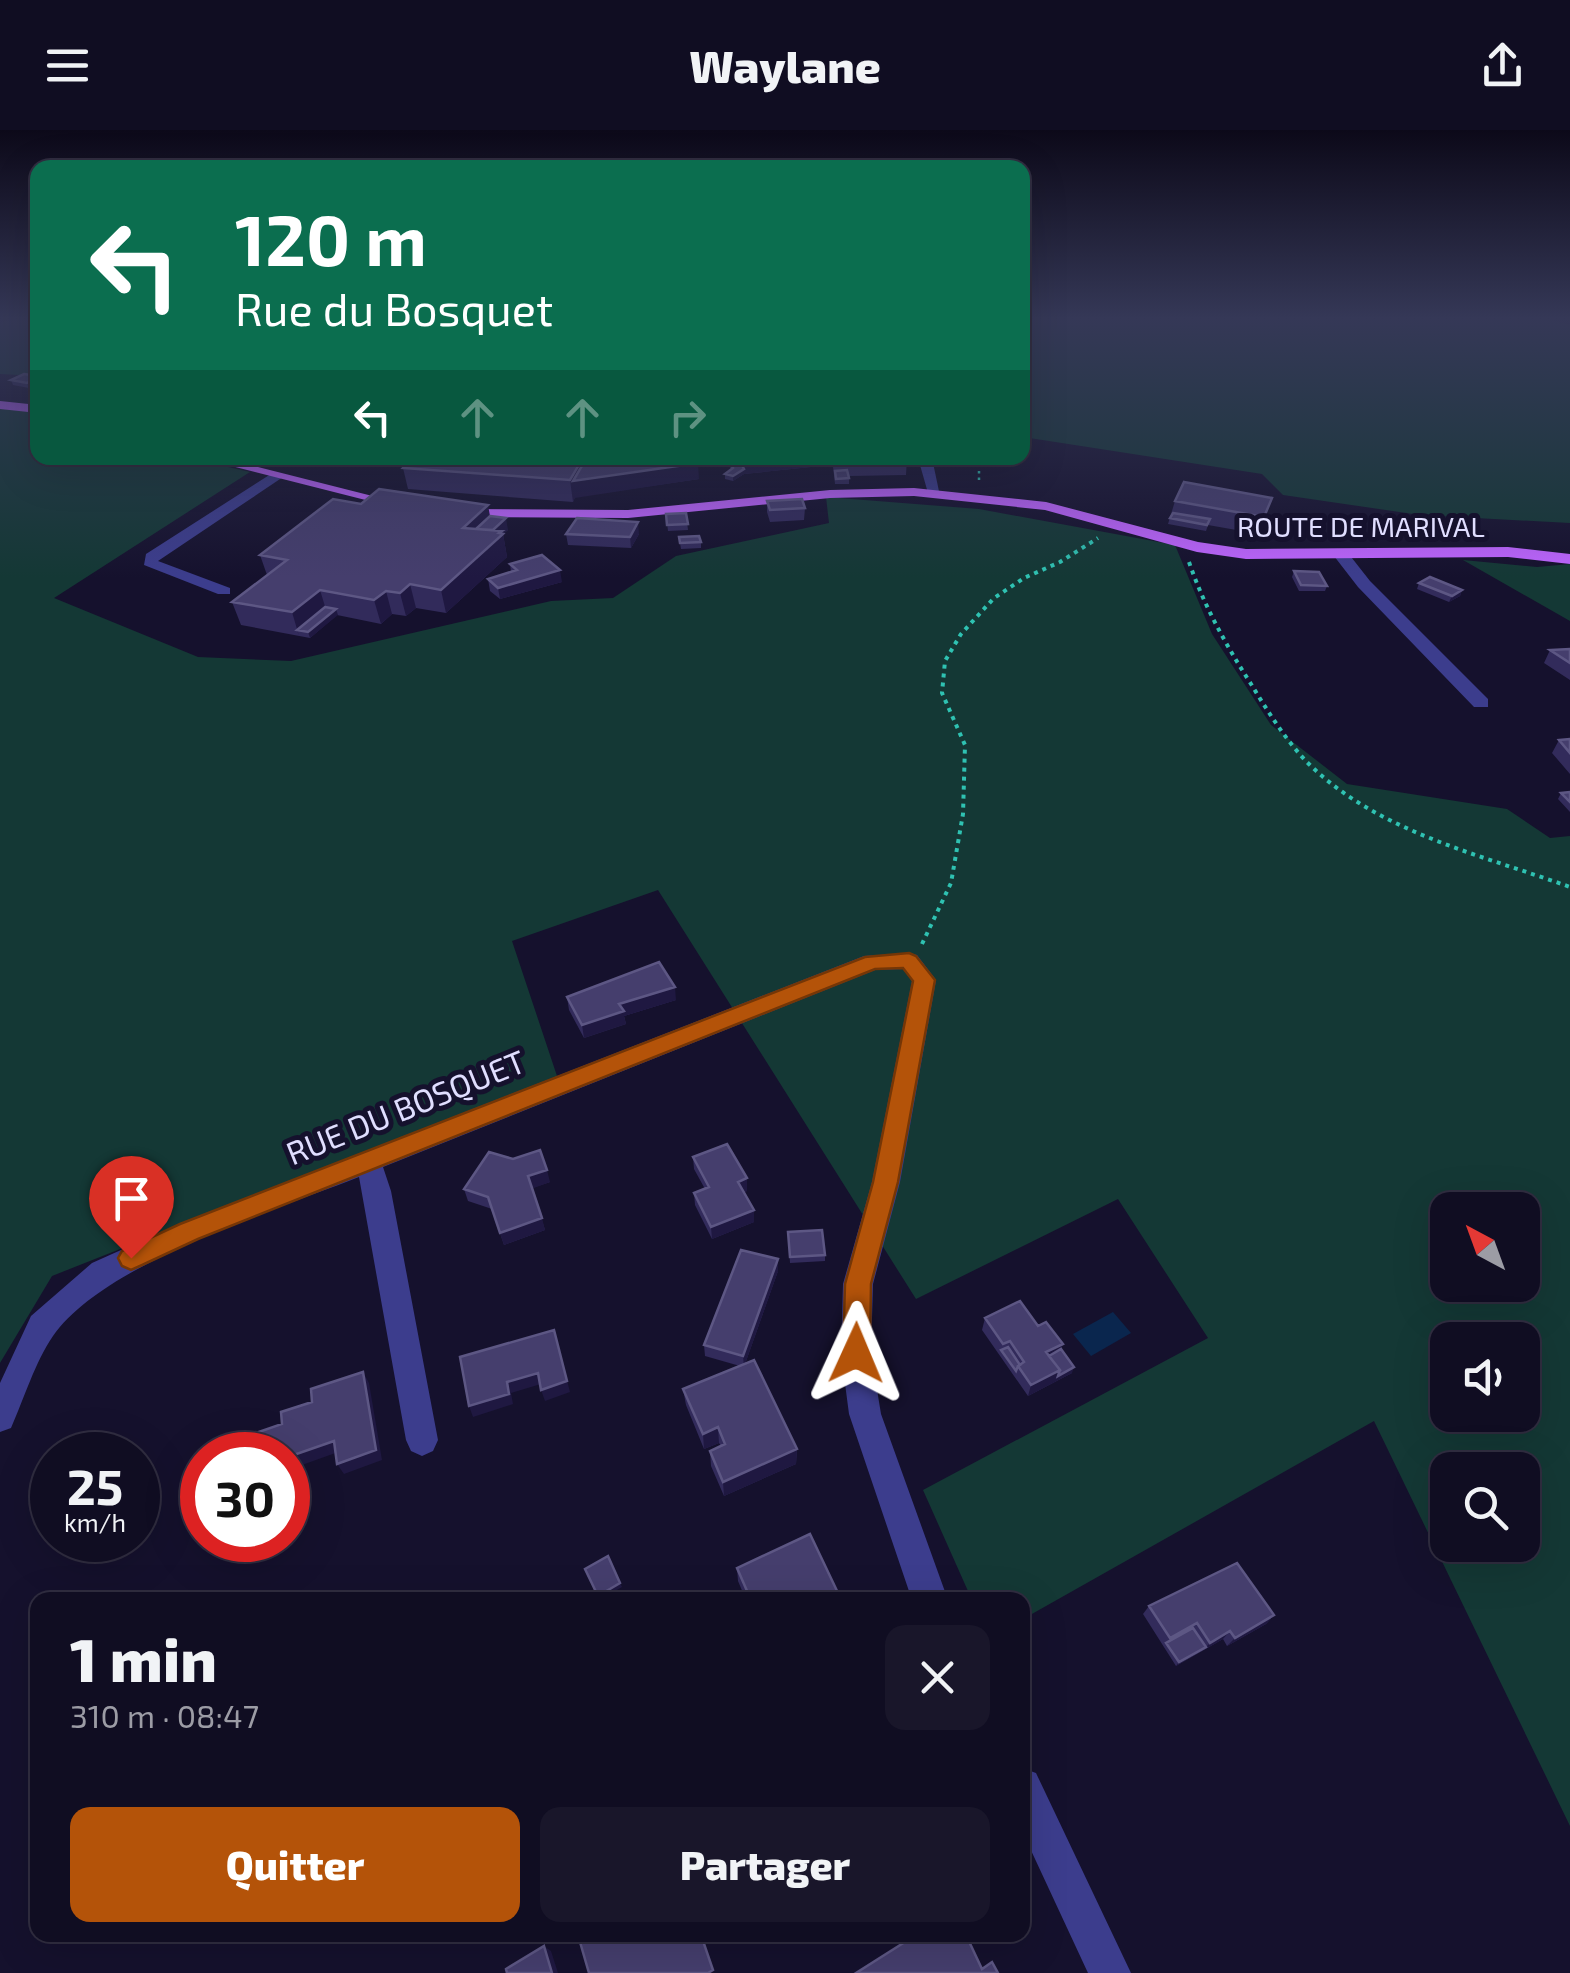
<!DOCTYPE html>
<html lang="fr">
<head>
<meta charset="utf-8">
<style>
	body { margin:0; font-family:"Exo 2",sans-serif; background:#19162a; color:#f1f3f6; height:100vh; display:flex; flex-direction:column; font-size:38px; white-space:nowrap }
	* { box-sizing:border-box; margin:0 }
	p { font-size:32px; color:#9c9ca5 }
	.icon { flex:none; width:55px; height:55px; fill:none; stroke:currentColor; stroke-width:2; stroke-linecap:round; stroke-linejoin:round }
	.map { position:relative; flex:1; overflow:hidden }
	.drawer { position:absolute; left:30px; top:1462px; width:1000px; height:350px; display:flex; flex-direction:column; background:#100d22; border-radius:20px; box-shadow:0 10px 40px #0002,0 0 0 2px #302d40 }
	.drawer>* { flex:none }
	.hud { position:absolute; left:30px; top:30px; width:1000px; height:305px; border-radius:20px; box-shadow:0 10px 40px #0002,0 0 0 2px #302d40; background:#0b6e4f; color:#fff; overflow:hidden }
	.needle { width:65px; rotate:319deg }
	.buttons { position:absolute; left:1430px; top:1062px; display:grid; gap:20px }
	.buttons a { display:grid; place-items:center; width:110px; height:110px; border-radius:20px; background:#100d22; box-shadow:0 10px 40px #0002,0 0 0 2px #302d40; font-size:50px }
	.speed { position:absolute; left:30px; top:1302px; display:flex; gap:20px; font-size:50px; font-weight:700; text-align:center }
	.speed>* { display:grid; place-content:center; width:130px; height:130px; border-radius:50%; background:#100d22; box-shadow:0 10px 40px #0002,0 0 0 2px #302d40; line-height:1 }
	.speed small { font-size:25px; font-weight:400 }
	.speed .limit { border:15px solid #d22; background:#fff; color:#111 }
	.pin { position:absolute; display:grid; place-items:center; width:85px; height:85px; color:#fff; margin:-102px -42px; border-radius:50% 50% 50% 0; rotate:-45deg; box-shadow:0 0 10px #0007 }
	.pin .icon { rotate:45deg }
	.me { position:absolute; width:110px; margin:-55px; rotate:1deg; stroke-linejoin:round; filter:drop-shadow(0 0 8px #0008) }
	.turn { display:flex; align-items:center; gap:35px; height:210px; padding:0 40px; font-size:45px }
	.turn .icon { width:130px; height:130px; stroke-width:2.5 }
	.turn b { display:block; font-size:70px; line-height:85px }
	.lanes { display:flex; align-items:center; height:95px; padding:0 40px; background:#0003; justify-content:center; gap:50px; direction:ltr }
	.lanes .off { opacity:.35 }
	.round { display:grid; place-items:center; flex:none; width:105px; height:105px; border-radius:20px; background:#19162a }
	.headline { display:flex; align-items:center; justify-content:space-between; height:170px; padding:0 40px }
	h1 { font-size:60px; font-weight:800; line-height:75px }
	.primary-button { display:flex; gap:20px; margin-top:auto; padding:20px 40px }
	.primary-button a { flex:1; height:115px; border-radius:20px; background:#b45309; color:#fff; font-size:40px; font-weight:800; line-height:115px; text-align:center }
	.primary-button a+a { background:#19162a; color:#f1f3f6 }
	header { display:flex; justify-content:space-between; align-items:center; height:130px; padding:0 40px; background:#100d22; font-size:45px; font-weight:800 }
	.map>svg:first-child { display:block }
	.green { fill:#143835; fill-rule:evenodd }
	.water { fill:#0a264e }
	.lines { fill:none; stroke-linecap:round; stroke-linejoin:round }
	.path-far1 { stroke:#2fc2b2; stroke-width:2.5; stroke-dasharray:2.5 4; stroke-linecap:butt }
	.path { stroke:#2fc2b2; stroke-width:4; stroke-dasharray:4 5; stroke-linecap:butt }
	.minor { fill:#3c3d8d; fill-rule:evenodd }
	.major { fill:#be65ff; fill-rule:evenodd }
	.wall { fill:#322b5b }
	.shaded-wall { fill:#1f1841 }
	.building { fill:#453e6d; stroke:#5d5784; stroke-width:2.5 }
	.route { fill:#b45309; stroke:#753606; stroke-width:2.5 }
	.labels { text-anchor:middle; stroke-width:10; stroke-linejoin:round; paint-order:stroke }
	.far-street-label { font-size:28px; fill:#e0deff; stroke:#15112d }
	.street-label { font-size:32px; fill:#e0deff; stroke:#15112d }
</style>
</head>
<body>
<header><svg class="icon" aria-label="menu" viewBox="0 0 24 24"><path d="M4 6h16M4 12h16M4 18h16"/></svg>Waylane<svg class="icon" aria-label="share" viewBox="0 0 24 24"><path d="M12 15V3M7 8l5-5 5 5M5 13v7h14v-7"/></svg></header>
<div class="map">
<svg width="1570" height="1843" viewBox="0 0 1570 1843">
	<rect width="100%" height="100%" fill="#15112d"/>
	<path class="green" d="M11,190H37V246L0,244V193Z
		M1022,190H1551L1570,195V393L1420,385L1283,365L1262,344L1023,307Z
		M9,276L37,278L38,328H189L250,342L54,468L198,527L291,531L551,471L613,468L676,426L829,393L826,367L979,379L1175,415L1212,504L1271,595L1347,654L1507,679L1550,708L1570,706V1696L1374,1291L1023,1489L1022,1470H972L923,1360L1208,1208L1118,1069L916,1169L658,760L512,811L557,946L52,1146L0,1233V279ZM1448,1080H1522V1155H1448ZM1448,1210H1522V1285H1448ZM1448,1340H1522V1415H1448Z
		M1463,430L1537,437L1570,434V491Z"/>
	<path class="water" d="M1113,1182L1131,1203L1091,1226L1073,1204Z"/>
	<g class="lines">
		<path class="path-far1" d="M166,328L188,332
			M979,328V354"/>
		<path class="path" d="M1189,432C1204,476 1226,515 1251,554C1267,580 1283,606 1304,629C1373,701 1479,724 1570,757
			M922,814L951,753L963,684L965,615L942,563L945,531L961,504L994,468L1024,448L1060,432L1098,408"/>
		<path class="minor" d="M918,328H932L940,366L928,363Z
			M274,342L286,345L158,431L230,458V464H218L144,435L146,424Z
			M1336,423H1348L1370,451L1488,569V577H1474L1358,457L1334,426Z
			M909,823L917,825L936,850L900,1052L873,1154L871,1223L881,1284L948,1470H912L849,1284L841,1223L843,1154L872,1052L912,851L903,839L875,840L383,1037L391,1061L438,1310L433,1321L422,1326L411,1321L406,1310L359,1047C275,1080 104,1133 53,1206C35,1232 24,1269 11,1298L0,1302V1253L31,1186L92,1133L179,1094L864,826Z
			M1022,1638L1036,1643L1131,1843H1088L1022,1701Z"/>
		<path class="major" d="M0,271L38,275V283L0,279Z
			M200,328H222L408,375L401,379Z
			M914,358L1046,372L1198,412L1246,419L1508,417L1570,424V434L1508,427L1246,429L1197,422L1045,380L914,366L830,368L628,388L455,387L448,383L455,379L628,380L830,360Z"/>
	</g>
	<path class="wall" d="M24,244L29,258L13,255L11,250Z
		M724,328H811V337L744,344L733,351L725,349V344L731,339Z
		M832,328H907L906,345L849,346V354H835Z
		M584,334L699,349L575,367L573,372L408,359L403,338Z
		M767,371L805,378L804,390L770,392L767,382Z
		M1175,371L1267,384L1259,404L1208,395L1206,401L1168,394Z
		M361,374L490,386L508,400L503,404L507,427L446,483L416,478L406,486L392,484L381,494L337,485L310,508L241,495L232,472L267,445L260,425Z
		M686,383L688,400L668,401L666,384Z
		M566,404H639L631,418L568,415Z
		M679,407L701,412V418L681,419Z
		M510,434L562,452L500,469L490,461L488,449L511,442Z
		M1294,441L1327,456L1325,461H1299L1292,447Z
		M1419,453L1462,460L1460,466L1449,472L1417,459Z
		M1570,519V550L1544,533L1550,520Z
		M1570,609V644L1552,623L1559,610Z
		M1570,662V682L1558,669L1561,663Z
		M567,867L676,870L624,886L626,894L584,908L569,880Z
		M693,1027L747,1061L744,1062L754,1080V1092L712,1109L695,1075L694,1063L705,1059L694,1039Z
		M513,1029L550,1052L532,1058L545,1100L504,1115L492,1079L468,1071L464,1059Z
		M788,1102L825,1125V1131L790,1133Z
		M778,1141L745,1234L797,1319L796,1334L724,1366L711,1336L710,1321L721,1316L719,1313L704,1319L686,1275L683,1259L740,1236L705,1226L704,1215Z
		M985,1188L1038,1196L1063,1214L1061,1219L1072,1243L1028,1266L982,1200Z
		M737,1438L837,1470H746L738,1451Z
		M1149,1476L1274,1485L1266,1494L1227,1516L1223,1509L1176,1536L1143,1484Z"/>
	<path class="shaded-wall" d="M38,248V254L29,258L27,253Z
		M583,328L586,349L698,333L699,349L575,368L573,372L570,350Z
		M797,328H811V337L744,344V333Z
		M744,339V344L733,351V346Z
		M488,375L492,397L478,411L463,398Z
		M506,388L508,400L503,404L507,427L446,483L441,460L480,411Z
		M638,392L639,404L631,418L630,407Z
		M560,440L562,452L500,469L498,458Z
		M410,454L416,478L406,486L400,463Z
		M320,460L327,483L297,500L299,506L292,482Z
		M1462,460L1460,466L1449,472L1452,466Z
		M386,461L392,484L381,494L374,470Z
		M336,479L338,485L310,508L308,502Z
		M675,857L676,870L624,886L626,894L584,908L582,895L619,874Z
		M547,1040L550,1052L531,1059L528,1046Z
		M747,1048V1061L738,1064V1052Z
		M754,1080V1092L712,1109L711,1097Z
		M542,1088L545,1100L504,1115L500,1103Z
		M778,1129V1141L744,1237L743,1226Z
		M554,1200L570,1262L545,1271L541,1260Z
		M1063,1214L1059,1225L1047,1231L1046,1222Z
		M1074,1237L1072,1243L1028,1266L1031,1255L1060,1240Z
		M363,1242L369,1253L382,1330L344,1344L337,1334Z
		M538,1243L541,1254L511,1263L513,1274L473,1287L469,1276L507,1252Z
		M718,1297L719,1313L704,1319L703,1304Z
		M334,1311L341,1321L288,1340V1327Z
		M797,1319L796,1334L724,1366L723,1352Z
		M620,1453L622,1457L599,1470L598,1466Z
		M785,1463V1470H771Z
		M1274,1485L1266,1494L1227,1516L1235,1508Z
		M1230,1501L1223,1509L1202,1521L1210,1513Z
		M1206,1517L1202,1521L1176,1536L1179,1532Z
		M544,1816L551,1821L558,1843H552Z"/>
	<path class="building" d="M24,244L38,246V248L27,253L11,250Z
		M412,328H583L570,350L403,338Z
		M617,328H694L698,333L573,351L583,334Z
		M727,328H738L744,339L733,346L725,344L733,338Z
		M740,328H797L744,333Z
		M834,328H907V329L835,330Z
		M847,340L849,348L836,349L835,341Z
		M1184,352L1272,368L1264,387L1175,371Z
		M379,359L488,375L463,398L502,401L499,403L503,404L441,460L410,454L400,463L386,461L374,470L320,460L292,482L232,472L287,430L260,425L333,369L361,374Z
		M802,369L805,378L770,380L767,371Z
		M686,383L688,394L667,395L666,384Z
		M1173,383L1210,389L1207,395L1170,388Z
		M490,386L506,388L493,400L476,399Z
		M577,388L638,392L630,407L566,404Z
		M699,406L701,412L680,413L679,407Z
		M542,425L560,440L498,458L488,449L517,440L510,434Z
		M1294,441L1319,442L1327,456L1301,455Z
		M1430,447L1462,460L1452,466L1419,453Z
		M325,477L336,479L308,502L297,500Z
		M1570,519V533L1550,520Z
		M1570,609V623L1559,610Z
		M1570,662V672L1561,663Z
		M659,832L675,857L619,874L624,881L582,895L567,867Z
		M727,1014L747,1048L738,1052L754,1080L711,1097L694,1063L709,1057L693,1027Z
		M540,1020L547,1040L528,1046L542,1088L500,1103L488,1067L464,1059L489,1022L513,1029Z
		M822,1100L825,1125L790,1127L788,1102Z
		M741,1120L778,1129L743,1226L704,1215Z
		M1020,1171L1038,1196L1046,1192L1063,1214L1046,1222L1060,1240L1031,1255L1018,1236L1024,1232L1010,1211L1003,1214L985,1188Z
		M554,1200L567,1251L541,1260L538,1243L507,1252L509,1264L469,1276L460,1227Z
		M1008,1217L1020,1235L1018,1236L1016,1241L1001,1220Z
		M1061,1219L1074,1237L1058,1246L1060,1240L1049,1226Z
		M754,1230L797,1319L723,1352L710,1321L725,1314L718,1297L703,1304L683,1259Z
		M363,1242L376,1320L337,1334L334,1311L288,1327V1325H231L230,1312L282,1294L281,1282L312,1272L311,1259Z
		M810,1404L838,1463L833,1466L835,1470H788L785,1463L771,1470H751L737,1438Z
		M608,1426L620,1453L598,1466L585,1439Z
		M1237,1433L1274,1485L1235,1508L1230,1501L1210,1513L1197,1493L1170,1508L1149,1476Z
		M1193,1498L1206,1517L1179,1532L1166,1513Z
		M578,1805H701L713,1840L708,1843H589Z
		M916,1805H966L982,1839L992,1832L998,1843H856Z
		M544,1816L552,1843H507L506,1839Z"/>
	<linearGradient id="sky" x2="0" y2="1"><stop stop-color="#0c0919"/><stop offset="0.42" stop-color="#353857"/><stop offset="1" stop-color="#353857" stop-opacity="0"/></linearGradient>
	<rect width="1570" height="448" fill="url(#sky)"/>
	<path class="route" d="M909,823L916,826L935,850L898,1052L871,1154L870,1223L866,1232L856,1235L847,1232L843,1223L845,1154L873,1052L913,851L903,838L875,839L198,1109L140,1136L131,1140L122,1136L118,1128L122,1121L180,1094L865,827Z"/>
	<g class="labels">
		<g class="far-street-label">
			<text x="1361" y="407">ROUTE DE MARIVAL</text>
		</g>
		<g class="street-label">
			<text transform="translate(406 978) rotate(-22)" y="11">RUE DU BOSQUET</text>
		</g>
	</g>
</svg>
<div class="buttons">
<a><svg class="needle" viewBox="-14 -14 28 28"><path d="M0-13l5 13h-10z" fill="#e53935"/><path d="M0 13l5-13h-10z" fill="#9c9ca5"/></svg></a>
<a><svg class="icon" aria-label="sound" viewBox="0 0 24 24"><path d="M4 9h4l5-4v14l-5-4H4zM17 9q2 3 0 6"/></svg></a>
<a><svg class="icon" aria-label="search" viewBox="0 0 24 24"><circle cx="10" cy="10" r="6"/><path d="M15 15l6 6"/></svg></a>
</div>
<div class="speed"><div>25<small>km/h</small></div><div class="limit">30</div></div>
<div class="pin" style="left:131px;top:1128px;background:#d93025"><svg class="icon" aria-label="arrive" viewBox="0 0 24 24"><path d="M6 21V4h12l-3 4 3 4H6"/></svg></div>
<svg class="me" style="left:856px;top:1223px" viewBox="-20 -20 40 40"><path d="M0-17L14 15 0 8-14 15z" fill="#b45309" stroke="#fff" stroke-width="4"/></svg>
<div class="hud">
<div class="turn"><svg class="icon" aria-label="left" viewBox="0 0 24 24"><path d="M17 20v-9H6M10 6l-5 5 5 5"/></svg><div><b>120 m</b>Rue du Bosquet</div></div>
<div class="lanes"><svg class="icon" aria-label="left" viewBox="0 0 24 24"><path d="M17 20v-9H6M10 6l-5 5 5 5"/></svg><svg class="icon off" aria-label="ahead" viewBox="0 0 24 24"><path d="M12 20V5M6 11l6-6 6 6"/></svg><svg class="icon off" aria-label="ahead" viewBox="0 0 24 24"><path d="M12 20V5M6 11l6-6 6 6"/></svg><svg class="icon off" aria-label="right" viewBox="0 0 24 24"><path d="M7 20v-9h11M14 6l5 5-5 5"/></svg></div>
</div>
<section class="drawer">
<div class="headline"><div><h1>1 min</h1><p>310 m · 08:47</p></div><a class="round"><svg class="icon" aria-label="close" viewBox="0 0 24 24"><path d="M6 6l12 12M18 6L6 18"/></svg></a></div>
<div class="primary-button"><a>Quitter</a><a>Partager</a></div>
</section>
</div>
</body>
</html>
